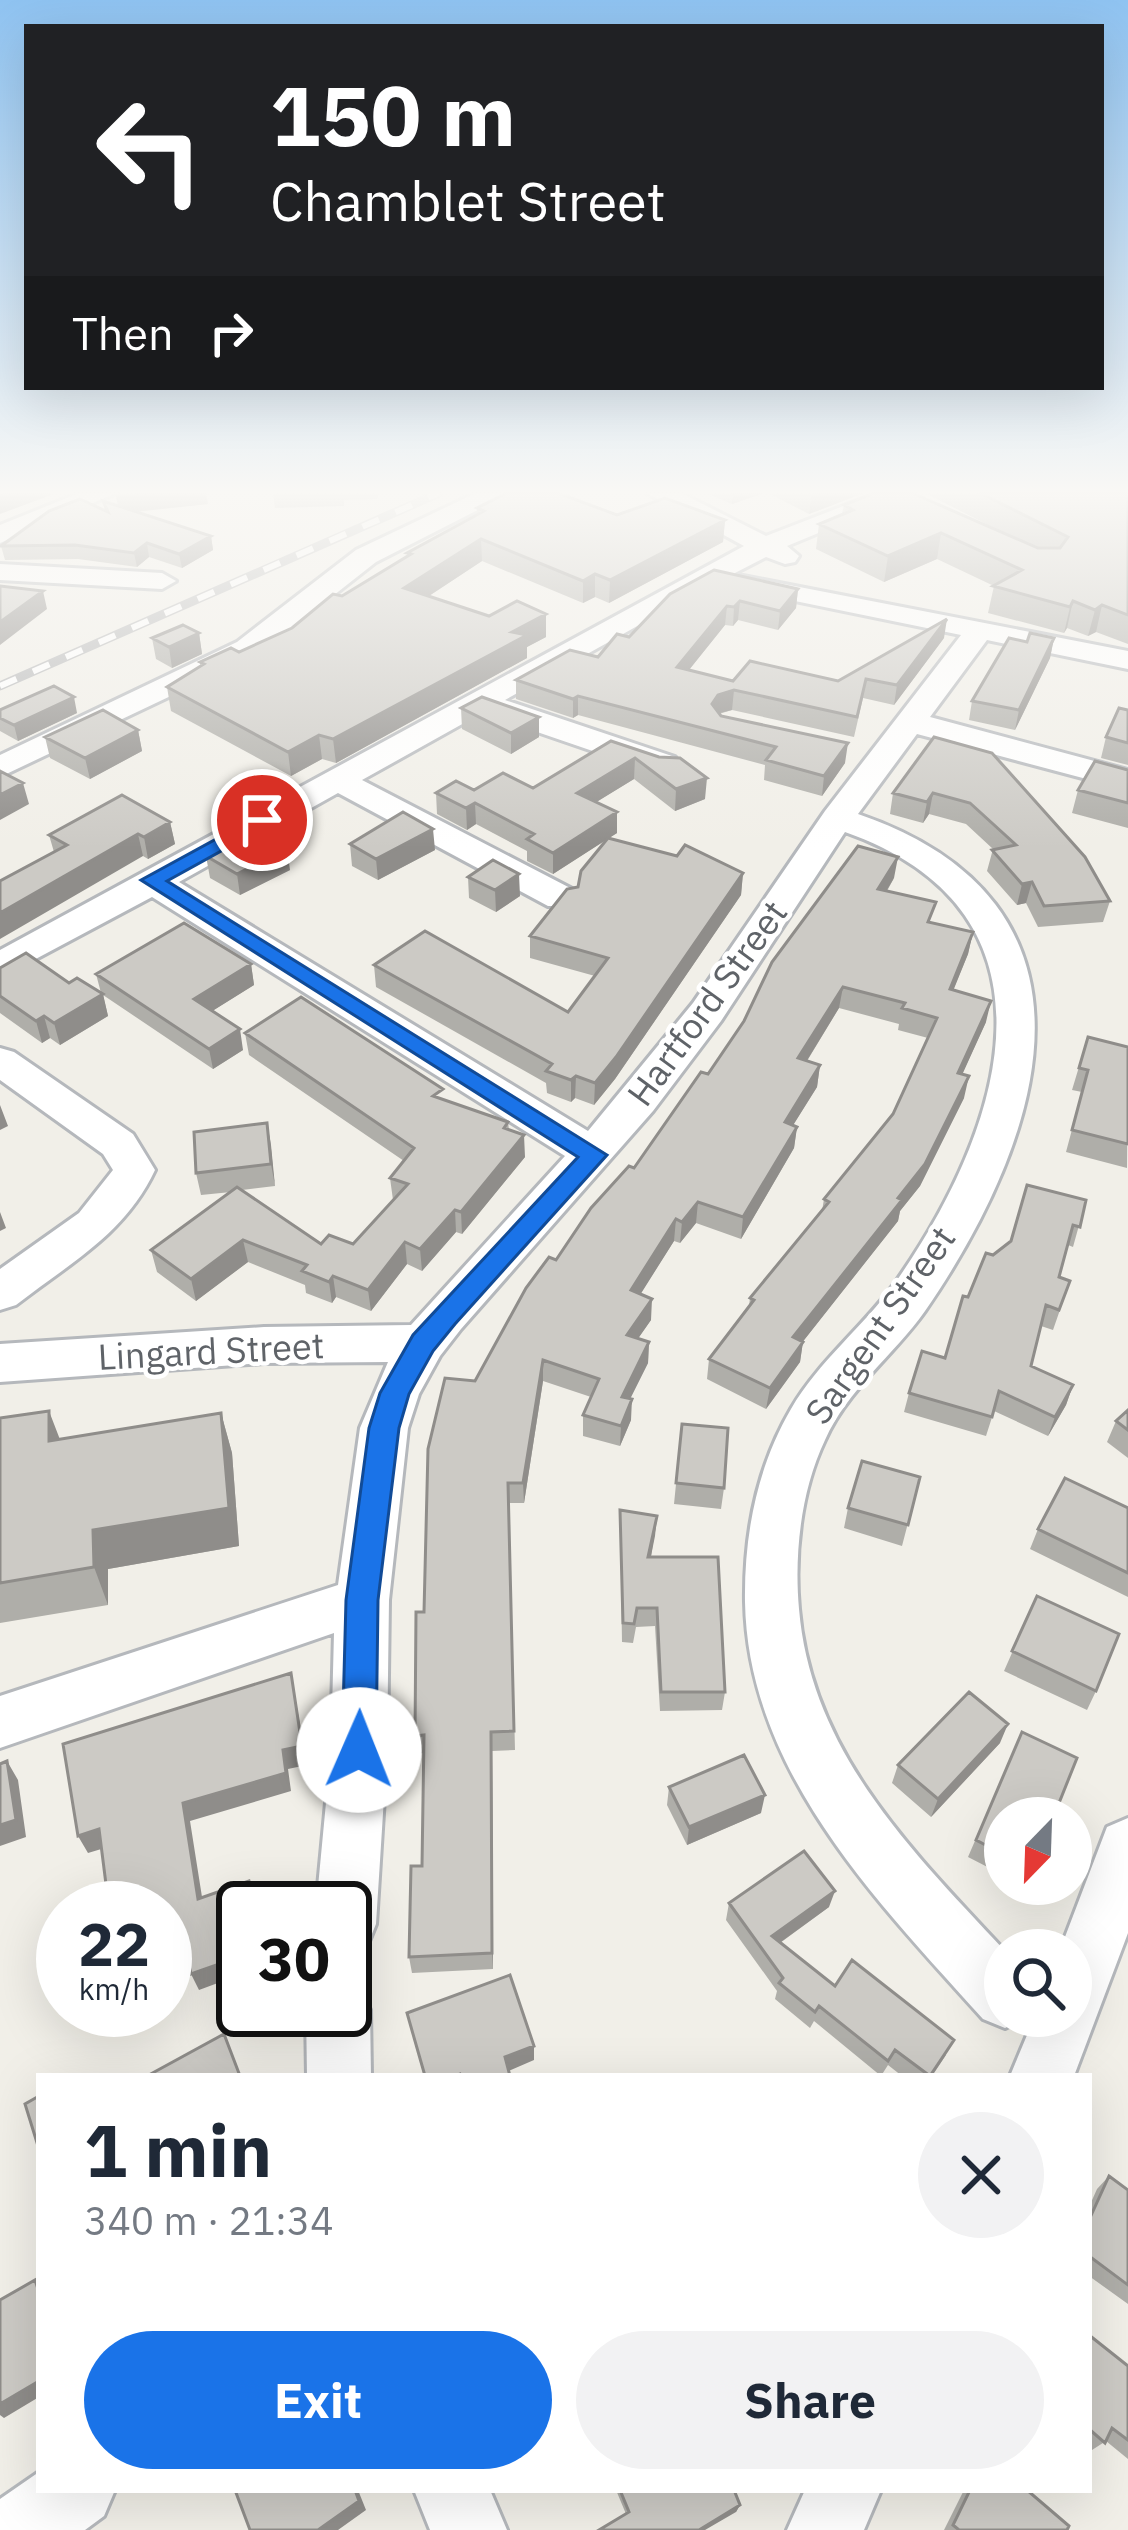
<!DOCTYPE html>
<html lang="en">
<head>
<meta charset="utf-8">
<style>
	body { margin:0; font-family:"IBM Plex Sans",sans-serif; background:#f2f2f3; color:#1f2937; height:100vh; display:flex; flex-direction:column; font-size:45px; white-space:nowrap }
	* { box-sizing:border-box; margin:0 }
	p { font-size:39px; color:#747a83 }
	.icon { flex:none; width:66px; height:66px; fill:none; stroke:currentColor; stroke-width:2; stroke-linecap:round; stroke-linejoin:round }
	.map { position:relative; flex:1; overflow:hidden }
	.sheet { position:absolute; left:36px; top:2073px; width:1056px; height:420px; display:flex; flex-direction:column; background:#fff; border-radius:0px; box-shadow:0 12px 48px #0002 }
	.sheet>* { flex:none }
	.guide { position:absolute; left:24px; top:24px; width:1080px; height:366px; border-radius:0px; box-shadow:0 12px 48px #0002; background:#202124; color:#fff; overflow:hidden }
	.needle { width:78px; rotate:203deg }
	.fabs { position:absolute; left:984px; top:1797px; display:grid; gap:24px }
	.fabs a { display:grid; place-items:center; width:108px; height:108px; border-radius:50%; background:#fff; box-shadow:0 12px 48px #0002; font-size:60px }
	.speed { position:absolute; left:36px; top:1881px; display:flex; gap:24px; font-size:60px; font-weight:700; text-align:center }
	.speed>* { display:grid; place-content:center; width:156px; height:156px; border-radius:50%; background:#fff; box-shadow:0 12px 48px #0002; line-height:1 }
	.speed small { font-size:30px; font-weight:400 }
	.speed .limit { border:6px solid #111; border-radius:18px; background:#fff; color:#111 }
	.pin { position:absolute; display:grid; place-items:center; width:102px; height:102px; color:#fff; margin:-51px; border:6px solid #fff; border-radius:50%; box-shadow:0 3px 12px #0007 }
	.me { position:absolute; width:132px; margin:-66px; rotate:1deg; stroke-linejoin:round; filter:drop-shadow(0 0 9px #0008) }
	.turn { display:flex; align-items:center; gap:42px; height:252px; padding:0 48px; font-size:54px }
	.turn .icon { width:156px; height:156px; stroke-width:2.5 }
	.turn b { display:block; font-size:84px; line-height:102px }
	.then { display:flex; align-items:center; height:114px; padding:0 48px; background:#0003; gap:24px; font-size:45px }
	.round { display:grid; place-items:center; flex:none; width:126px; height:126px; border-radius:63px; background:#f2f2f3 }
	.head { display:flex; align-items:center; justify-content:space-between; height:204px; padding:0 48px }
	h1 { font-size:72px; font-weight:700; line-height:90px }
	.primary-button { display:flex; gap:24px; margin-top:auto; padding:24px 48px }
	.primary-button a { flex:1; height:138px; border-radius:72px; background:#1a73e8; color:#fff; font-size:48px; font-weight:700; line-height:138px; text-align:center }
	.primary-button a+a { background:#f2f2f3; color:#1f2937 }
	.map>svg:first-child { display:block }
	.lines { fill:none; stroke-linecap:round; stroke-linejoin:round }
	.minor-casing { stroke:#b5b8bc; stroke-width:6 }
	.minor { fill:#fff; fill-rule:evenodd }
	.rail-casing { stroke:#b6b7b8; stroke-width:9 }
	.rail { stroke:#fff; stroke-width:6; stroke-dasharray:18; stroke-linecap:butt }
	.wall { fill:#afaea9 }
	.shaded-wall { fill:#8f8d8a }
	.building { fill:#cccac5; stroke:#8f8d8a; stroke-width:3 }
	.route { fill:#1a73e8; stroke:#114b97; stroke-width:3 }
	.labels { text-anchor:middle; stroke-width:9; stroke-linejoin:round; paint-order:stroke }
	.street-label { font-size:36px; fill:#5f6368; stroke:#fff }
</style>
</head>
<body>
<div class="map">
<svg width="1128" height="2530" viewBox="0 0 1128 2530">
	<rect width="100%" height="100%" fill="#f1efe8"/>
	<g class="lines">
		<g class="minor-casing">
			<path id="minor" d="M79,493H116L0,543V525Z
				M476,493H511L376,562L259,654L0,777V755L237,642L356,550Z
				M647,493H681L766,536L877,493H915L787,546L799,556L795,562L785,564L766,557L733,574L1128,651V669L987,640L930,717L1128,770V790L917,734L858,814C1118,903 1047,1134 925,1311C894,1355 847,1390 825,1440C801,1490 794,1554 799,1609C811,1752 912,1851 1005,1951V2016H1029L1005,2028L983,2019C877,1901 748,1771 745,1602C744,1535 757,1467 791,1409C818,1362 863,1327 895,1283C1003,1130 1074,913 845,832L721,1021L653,1111L461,1329L440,1356L419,1394L408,1428L389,1600L387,1750L376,1924L367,1946L345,1955V1908H316L331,1750L334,1633L0,1748V1696L338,1585L360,1428L388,1362L264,1363L0,1382V1344L264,1327L411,1325L565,1156L152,897L0,978V950L744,546ZM725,577L727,587L737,589L961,635L825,811L693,1003L588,1131L179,882L338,793L548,906H574L579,898L574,890L362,780L482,713L651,771H675L679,764L675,757L505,700Z
				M0,564L162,573L176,581L162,589L0,580Z
				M0,1048L14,1052L133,1134L155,1170C125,1234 70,1263 16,1305L0,1310V1269L79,1213L113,1170L103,1154L0,1080Z
				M1128,1818V1933L1074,2076H1010L1035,2016H1071V1950H1060L1107,1827Z
				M345,1981L360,1988L370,2010L371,2076H307L306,2010H345Z
				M39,2472V2490H115L104,2516L85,2530H0V2499Z
				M414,2490H490L507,2530H430Z
				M805,2490H881L864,2530H787Z"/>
		</g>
		<use href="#minor" class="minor"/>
		<g class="rail-casing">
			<path id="rail" d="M0,686L439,493"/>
		</g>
		<use href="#rail" class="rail"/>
	</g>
	<path class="wall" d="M116,493H206L208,504L136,512L211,536L213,550L182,568L149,557L137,567L78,559L5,560L1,546L105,511L103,501L118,506Z
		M273,493H379L377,499L344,500V506L275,508Z
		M706,493H764L732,504Z
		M768,493H864L809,514Z
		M925,493H1128V644L1096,632L1088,636L1067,628L1064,633L988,613L994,586L937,559L884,582L816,549L819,524L842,514L844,505L1004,533Z
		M477,508L725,520L723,542L609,603L595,597L583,603L482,561L429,596L546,637L527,647V658L336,763L322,759L291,776L171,711L167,687L200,667V662L239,652L292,628L407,556V553L477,514Z
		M798,589L796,608L778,630L738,620L733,626L725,625L689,670L733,681H838L944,638L894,705L863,698L854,737L732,710L719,714L845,763L822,796L764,780L765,765L578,715L573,718L516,699V680L598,657L629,637L670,594Z
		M199,633L202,654L172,668L156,659L152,638Z
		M1054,638L1050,658L1015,730L969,720L972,701Z
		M461,708L539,737L511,754L462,729Z
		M0,710L77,713L18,741L0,731Z
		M1128,710V765L1101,758L1106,737Z
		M138,730L142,751L90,779L50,758L45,737Z
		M934,737L1110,901L1103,922L1038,927L1026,903L1017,905L987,871L993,849L966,824L929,814L923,823L890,814L893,793Z
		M611,741L705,799L675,811L634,779L596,802L617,812V833L609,838L743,873L741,895L615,1079L594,1105L575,1098L571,1102L547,1093L546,1083L376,987L374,965L568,1012L595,976L530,958V936L578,887L607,839L553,874L527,861V851L476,824L467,830L437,814L436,793L533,788Z
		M1128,770V828L1072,813L1078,790Z
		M170,822L175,844L148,859L143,856L54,852L49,835Z
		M350,844L435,850L378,880L352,866Z
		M206,856L290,870L240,895L210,878Z
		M468,877L520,896L496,912L469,898Z
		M894,878L887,891L932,923L973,932L968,954L953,990L986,1022L962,1074L964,1098L920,1186L900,1211L898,1221L803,1341L800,1362L766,1409L707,1379L709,1359L749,1306L750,1298L822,1211L824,1199L893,1114L928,1038L898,1030L899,1024L839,1008L807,1061L820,1065L817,1087L793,1125L797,1127L794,1148L741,1239L696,1223L680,1243L674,1241L640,1294L651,1320L638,1338L649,1342L648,1363L630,1399L631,1420L620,1446L583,1436V1415L591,1397L543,1381L524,1503H509L515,1750L492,1751L493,1969L412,1973L409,1957L422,1866L424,1753L417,1754L415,1736L424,1612L475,1381L556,1260L634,1168L708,1074Z
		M251,964L254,985L212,1011L243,1050L213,1069L103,995L108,1016L60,1045L50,1038L42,1043L0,1013V968L69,983L101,993L96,974Z
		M245,1033L508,1122L509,1130L525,1157L462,1234L456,1232L422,1271L407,1264L371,1311L336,1297L332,1303L306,1293L305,1285L248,1262L196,1301L157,1272L151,1250L231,1192L201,1195L196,1173L267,1123L275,1186L242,1190L321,1244H353L393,1200L390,1178L404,1161L249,1055Z
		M1088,1037L1128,1047L1127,1168L1066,1152L1082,1092L1072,1090Z
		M1086,1200L1073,1247L1068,1245L1059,1277L1070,1281L1053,1330L1041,1326L1031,1366L1073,1385L1066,1405L1048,1436L994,1411L986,1436L904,1412L909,1393L945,1358L968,1297L993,1255Z
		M1128,1410V1458L1107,1442L1116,1421Z
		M221,1413L232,1453L239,1546L108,1569V1605L0,1623V1418L60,1439Z
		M682,1424L724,1488L721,1509L674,1504Z
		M920,1477L902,1546L844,1528L848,1508Z
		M1128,1508V1597L1030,1549L1038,1529Z
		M620,1510L657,1516L651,1557L725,1692L722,1710L660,1711L655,1626L636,1627L633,1643L622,1642Z
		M1037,1596L1096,1691L1087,1710L1004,1671Z
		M1022,1732L1005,1818V1876L968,1857Z
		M1000,1743L931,1817L892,1783L898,1765Z
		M669,1787L761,1813L687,1845L667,1805Z
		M729,1903L829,1907L780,1943L835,1986L946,2055L932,2076H902L888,2065L881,2076L814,2021L810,2028L775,1999L777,1991L726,1920Z
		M1109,2176L1128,2190V2304L1089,2276V2207L1097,2189Z
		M1089,2335L1128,2366V2459L1106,2441L1092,2450L1089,2447Z
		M616,2490H734L740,2505L736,2512L626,2514Z
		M964,2490H1027L1067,2530H944Z"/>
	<path class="shaded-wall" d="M2,493H50L51,495L0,514V494Z
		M139,493H206L208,504L120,513L116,496Z
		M733,493H764L732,504Z
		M812,493H864L809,514Z
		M725,520L723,542L609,603L610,580Z
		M941,533L937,559L884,582L888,556Z
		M211,536L213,550L182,568L179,554Z
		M481,539L482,561L406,611L404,588Z
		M147,543L149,557L137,567L134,553Z
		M595,574V597L583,603V581Z
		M798,589L796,608L778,630L780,611Z
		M43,591L47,609L0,645V622Z
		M740,601L738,620L733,626L734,607Z
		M1073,601L1067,628L1064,633L1070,607Z
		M1102,605L1096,632L1088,636L1095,610Z
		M727,606L725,625L676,686L677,667Z
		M546,614V637L527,647V658L336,763L333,739L512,632Z
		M947,619L944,638L894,705L897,685Z
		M199,633L202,654L172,668L169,647Z
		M1054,638L1050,658L1015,730L1019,710Z
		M734,690L732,710L716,714L712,704L718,695Z
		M578,696V715L573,718V699Z
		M74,697L77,713L18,741L14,725Z
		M539,717V737L511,754V733Z
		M138,730L142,751L90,779L85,758Z
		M319,735L322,759L291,776L288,752Z
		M848,743L845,763L822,796L824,776Z
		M635,758L634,779L577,814V793Z
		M707,778L705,799L675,811L676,789Z
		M23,783L29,804L0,820V795Z
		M933,793L929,814L923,823L927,802Z
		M475,803L476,824L467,830L466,808Z
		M617,812V833L553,874V853Z
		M170,822L175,844L148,859L144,837Z
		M433,829L435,850L378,880L376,859Z
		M138,834L143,856L0,939V913Z
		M287,848L290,870L240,895L237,874Z
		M898,857L894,878L875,910L878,889Z
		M743,873L741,895L615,1079L594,1105L595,1083Z
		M519,874L520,896L496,912L495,890Z
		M1032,882L1026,903L1017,905L1022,884Z
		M973,932L968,954L945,1011L950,989Z
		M251,964L254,985L198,1020L194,999Z
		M843,987L839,1008L795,1080L798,1058Z
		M103,994L108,1016L60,1045L54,1023Z
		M991,1001L986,1022L953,1095L958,1073Z
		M44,1016L50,1038L42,1043L36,1021Z
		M240,1029L243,1050L213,1069L209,1049Z
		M820,1065L817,1087L782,1143L785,1122Z
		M576,1076L575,1098L571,1102V1080Z
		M969,1076L964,1098L920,1186L900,1211L898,1221L790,1358L793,1337L898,1198Z
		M0,1105L8,1126L0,1130Z
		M267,1123L271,1145L275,1186L271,1164Z
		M797,1127L794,1148L741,1239L743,1217Z
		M524,1135L525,1157L462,1234L461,1212Z
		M698,1202L696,1223L680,1243L682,1222Z
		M455,1210L456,1232L422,1271L420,1249Z
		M0,1212L6,1228L0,1231Z
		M676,1219L674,1241L630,1311L631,1290Z
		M243,1240L248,1262L196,1301L191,1279Z
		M405,1242L407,1264L371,1311L368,1290Z
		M333,1276L336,1297L332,1303L329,1282Z
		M652,1299L651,1320L626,1356L627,1335Z
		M649,1342L648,1363L621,1417L622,1397Z
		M803,1342L800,1362L766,1409L770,1388Z
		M543,1360V1381L524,1503L523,1483Z
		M1073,1385L1066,1405L1048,1436L1055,1417Z
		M632,1399L631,1420L620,1446L621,1426Z
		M49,1411L64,1450L49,1441Z
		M221,1413L232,1453L239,1546L108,1569V1605L94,1567L93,1530Z
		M657,1516L655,1536L647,1576L648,1557Z
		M291,1673L307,1765L288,1769L291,1791L190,1821L205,1916L198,1899L183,1803L283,1750Z
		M1008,1724L1000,1743L931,1817L938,1799Z
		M491,1732L492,1751L493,1969L492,1953Z
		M7,1761L18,1780L26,1837L0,1846V1825Z
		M765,1795L761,1813L687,1845L689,1827Z
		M99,1829L108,1847L88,1853L78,1836Z
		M835,1891L829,1907L767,1952L772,1936Z
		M139,1901L143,1908H115Z
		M243,1935V1953L230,1958L234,1977L199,1990L191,1974L224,1942Z
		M187,1953L194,1969L165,1979V1960Z
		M534,2046V2060L506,2072L505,2057Z
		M39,2381V2397L4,2418L0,2415V2404Z
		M355,2490H358L366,2510L338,2530H318Z
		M740,2505L736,2512L705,2530H699Z"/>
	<path class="building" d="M507,493H558L617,515L665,498L725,520L610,580L595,574L583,581L481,539L404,588L489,616L517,601L546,614L512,632L527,635L333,739L319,735L288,752L167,687L204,664L200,662L231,648L239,652L292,628L333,594L342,596L411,554L407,553L484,511L477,508Z
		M874,493H912L1038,548H1060L1068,537L980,493H1128V615L1102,605L1095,610L1073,601L1070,607L993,586L1022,570L941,533L888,556L819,524L853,510L844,505Z
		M80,499L108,512L103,501L211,536L179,554L147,543L134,553L75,545L1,546L49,511Z
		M714,570L798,589L780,611L740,601L734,607L727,606L677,667L733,681L750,661L838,681L947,619L897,685L866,679L857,717L734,690L718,695L712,704L721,716L848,743L824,776L766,760L776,747L578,696L573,699L516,680L570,650L598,657L617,634L629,637L670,594Z
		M0,586L43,591L0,622Z
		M183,625L199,633L169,647L152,638Z
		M1030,633L1054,638L1019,710L972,701L1009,638L1027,642Z
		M54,686L74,697L14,725L0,718V710Z
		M482,697L539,717L511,733L461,708Z
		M1119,708L1128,710V743L1106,737Z
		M103,710L138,730L85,758L45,737Z
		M934,737L992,753L1085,857L1110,901L1044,906L1032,882L1022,884L992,850L1016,845L970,803L933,793L927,802L893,793Z
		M611,741L659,757L680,758L707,778L676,789L635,758L577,793L617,812L553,853L527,839L534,834L475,803L466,808L436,793L456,781L474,790L503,773L533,788Z
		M1095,761L1128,770V803L1078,790Z
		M0,771L23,783L0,795Z
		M122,795L170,822L144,837L138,834L0,913V881L67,845L49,835Z
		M403,812L433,829L376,859L350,844Z
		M260,833L287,848L237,874L206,856L244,834L251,838Z
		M608,838L677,856L685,845L743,873L616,1057L595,1083L576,1076L571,1080L546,1071L552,1064L374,965L425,931L568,1012L608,958L530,936L567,889L578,887L581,871Z
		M858,846L898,857L878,889L936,902L928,922L973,932L950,989L991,1001L958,1073L969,1076L925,1164L898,1198L902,1200L793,1337L803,1342L770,1388L709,1359L754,1300L750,1298L829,1202L824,1199L893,1114L937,1018L902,1008L905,1003L843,987L798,1058L820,1065L785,1122L797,1127L743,1217L698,1202L682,1222L676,1219L631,1290L652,1299L627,1335L649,1342L622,1397L632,1399L621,1426L583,1415L599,1379L543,1360L523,1483H508L514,1731L491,1732L492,1953L409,1957L411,1866H422L424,1735L415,1736L416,1612H424L428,1449L445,1378L475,1381L526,1288L549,1257L556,1260L591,1208L629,1166L634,1168L701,1072L708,1074L744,1021L772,962Z
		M493,860L519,874L495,890L468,877Z
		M184,923L251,964L194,999L240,1029L209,1049L96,974Z
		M26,953L69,983L77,978L103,994L54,1023L44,1016L36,1021L0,996V968Z
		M301,997L443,1089L433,1096L508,1122L504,1128L524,1135L461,1212L455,1210L420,1249L405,1242L368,1290L333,1276L329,1282L302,1271L307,1265L243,1240L191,1279L151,1250L237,1187L321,1244L329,1235L353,1244L408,1184L390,1178L414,1148L245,1033Z
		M1088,1037L1128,1047V1144L1072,1130L1088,1070L1079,1068Z
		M267,1123L271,1164L196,1173L194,1132Z
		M1027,1185L1086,1200L1080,1227L1073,1225L1059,1277L1070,1281L1059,1310L1046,1305L1031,1366L1073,1385L1055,1417L999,1391L992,1417L909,1393L922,1351L945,1358L963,1296L968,1297L986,1253L993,1255L1011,1241Z
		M1128,1410V1430L1116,1421Z
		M49,1411V1441L221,1413L229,1508L93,1530L94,1567L0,1583V1418Z
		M682,1424L728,1428L724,1488L676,1483Z
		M862,1461L920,1477L908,1525L848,1508Z
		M1065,1478L1128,1508V1573L1038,1529Z
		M620,1510L657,1516L648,1557H718L725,1692H661L657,1608H637L634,1624L623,1623Z
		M1037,1596L1119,1634L1096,1691L1012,1651Z
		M291,1673L302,1746L283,1750L286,1773L183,1803L198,1899L249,1881L256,1908H243V1935L224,1942L228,1961L191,1974L187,1953L165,1960V1908H141L139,1901L109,1908L99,1829L78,1836L63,1744Z
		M969,1692L1008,1724L938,1799L898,1765Z
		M1022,1732L1077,1758L1053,1818H1005V1855L976,1840Z
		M744,1755L765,1795L689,1827L669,1787Z
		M7,1761L16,1820L0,1825V1764Z
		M804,1851L835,1891L772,1936L835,1986L852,1960L954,2040L930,2076L895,2050L888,2061L819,2006L815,2012L779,1983L783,1978L729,1903Z
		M510,1975L534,2046L505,2057L510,2076H461L460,2074L456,2076H425L407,2013Z
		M224,2034L240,2076H147Z
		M39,2096V2146H38L25,2104Z
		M1109,2176L1128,2190V2285L1089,2256V2220Z
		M35,2280L39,2292V2381L0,2404V2300Z
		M1089,2335L1128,2366V2440L1112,2428L1105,2443L1089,2429Z
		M235,2490H355L359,2501L318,2530H250Z
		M620,2490H734L740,2505L699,2530H599L629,2512Z
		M970,2490H1027L1069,2526L1067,2530H959L953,2525Z"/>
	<linearGradient id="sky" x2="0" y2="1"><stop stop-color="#8fc3f1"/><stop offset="0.58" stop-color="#f9f8f5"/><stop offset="1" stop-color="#f9f8f5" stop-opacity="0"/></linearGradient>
	<rect width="1128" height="848" fill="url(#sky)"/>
	<path class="route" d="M262,814L273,820L270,824L167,881L607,1155L455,1324L433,1351L409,1394L399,1428L378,1600L376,1750L371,1761L359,1766L347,1761L342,1750L346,1600L369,1428L380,1393L413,1335L578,1157L141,880Z"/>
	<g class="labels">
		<g class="street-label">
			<text transform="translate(707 1003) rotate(-54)" y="13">Hartford Street</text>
			<text transform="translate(880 1325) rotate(-55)" y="13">Sargent Street</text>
			<text transform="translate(211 1351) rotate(-3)" y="13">Lingard Street</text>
		</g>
	</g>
</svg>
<div class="fabs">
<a><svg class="needle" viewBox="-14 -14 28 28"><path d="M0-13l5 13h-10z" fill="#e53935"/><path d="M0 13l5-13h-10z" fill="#747a83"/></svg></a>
<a><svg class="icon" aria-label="search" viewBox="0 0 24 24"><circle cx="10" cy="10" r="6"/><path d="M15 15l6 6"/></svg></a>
</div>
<div class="speed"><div>22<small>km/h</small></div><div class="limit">30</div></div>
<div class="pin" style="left:262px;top:820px;background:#d93025"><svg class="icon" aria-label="arrive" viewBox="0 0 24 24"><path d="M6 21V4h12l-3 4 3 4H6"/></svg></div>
<svg class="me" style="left:359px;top:1750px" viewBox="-20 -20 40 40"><circle r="19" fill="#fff"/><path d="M0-13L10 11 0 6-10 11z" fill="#1a73e8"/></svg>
<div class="guide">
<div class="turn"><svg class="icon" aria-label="left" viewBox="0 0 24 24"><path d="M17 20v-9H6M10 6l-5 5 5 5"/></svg><div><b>150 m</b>Chamblet Street</div></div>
<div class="then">Then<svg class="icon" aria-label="right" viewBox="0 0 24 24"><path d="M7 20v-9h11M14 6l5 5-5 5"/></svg></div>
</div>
<section class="sheet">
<div class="head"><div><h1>1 min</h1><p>340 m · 21:34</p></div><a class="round"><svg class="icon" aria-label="close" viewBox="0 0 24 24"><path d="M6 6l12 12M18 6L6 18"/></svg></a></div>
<div class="primary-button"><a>Exit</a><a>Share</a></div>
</section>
</div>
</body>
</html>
